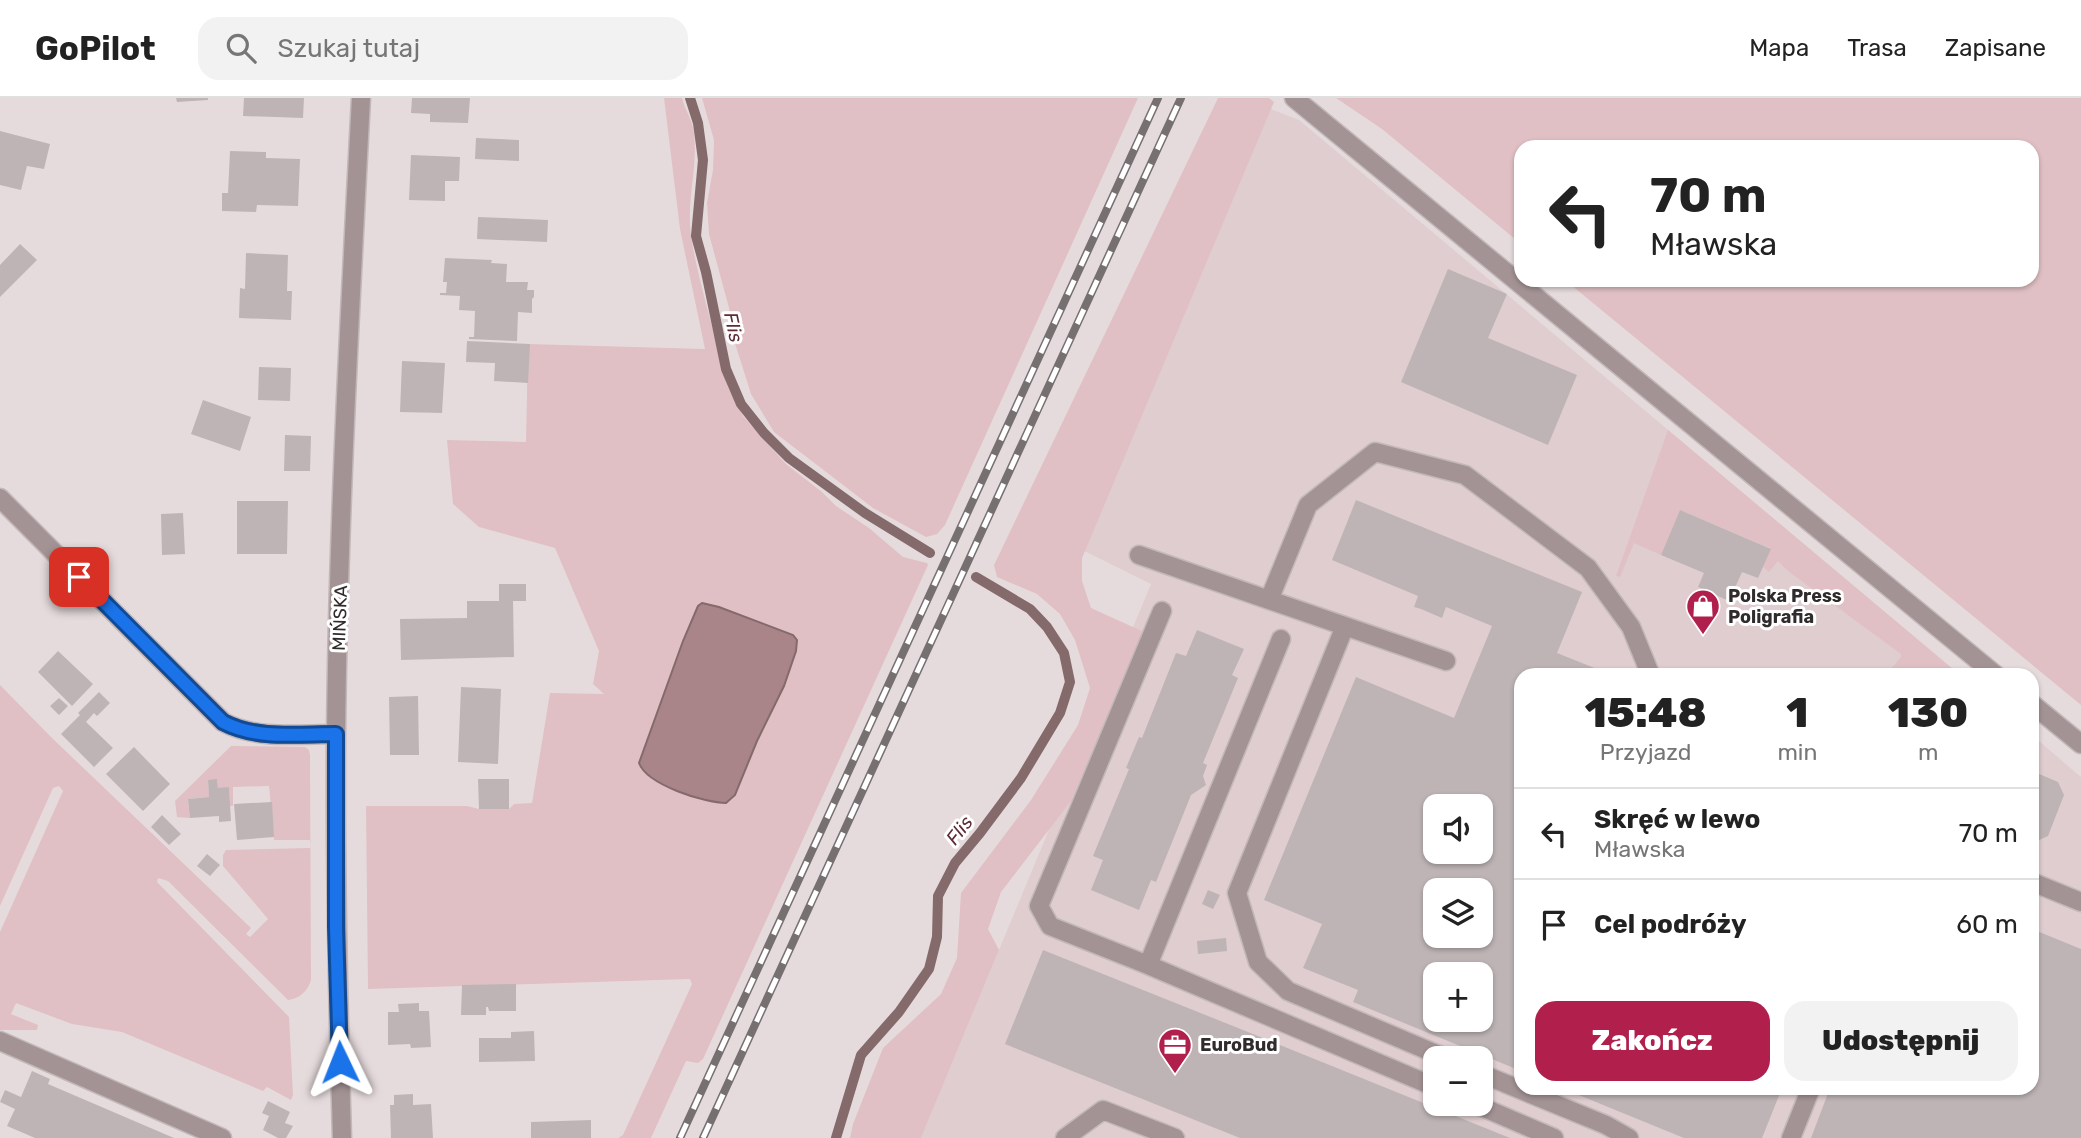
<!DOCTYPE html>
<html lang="pl">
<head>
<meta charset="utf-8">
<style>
	body { margin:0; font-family:Rubik,sans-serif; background:#f2f2f2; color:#222; height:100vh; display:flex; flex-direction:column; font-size:26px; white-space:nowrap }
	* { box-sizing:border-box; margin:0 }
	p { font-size:23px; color:#767676 }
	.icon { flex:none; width:38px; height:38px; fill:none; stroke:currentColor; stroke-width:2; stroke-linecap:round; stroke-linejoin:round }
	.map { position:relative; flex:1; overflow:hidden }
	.panel { position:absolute; left:1514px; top:570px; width:525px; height:427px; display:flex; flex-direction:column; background:#fff; border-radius:21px; box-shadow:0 2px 5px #0004 }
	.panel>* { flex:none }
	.top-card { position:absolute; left:1514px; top:42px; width:525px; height:147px; border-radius:21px; box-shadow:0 2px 5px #0004; background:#fff; color:#222; overflow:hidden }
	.tools { position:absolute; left:1423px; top:696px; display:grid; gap:14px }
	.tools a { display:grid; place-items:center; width:70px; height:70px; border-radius:14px; background:#fff; box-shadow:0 2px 5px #0004; font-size:35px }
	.pin { position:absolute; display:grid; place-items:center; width:60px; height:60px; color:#fff; margin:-30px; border-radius:14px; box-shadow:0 4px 10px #0006 }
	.me { position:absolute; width:77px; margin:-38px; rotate:358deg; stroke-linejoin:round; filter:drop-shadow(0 0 5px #0008) }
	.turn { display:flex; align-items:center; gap:24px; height:147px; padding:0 21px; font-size:32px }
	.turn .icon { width:91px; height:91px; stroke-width:2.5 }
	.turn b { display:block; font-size:49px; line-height:60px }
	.eta { display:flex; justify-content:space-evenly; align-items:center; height:119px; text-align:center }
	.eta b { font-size:42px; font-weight:800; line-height:49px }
	.primary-button { display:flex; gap:14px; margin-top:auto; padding:14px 21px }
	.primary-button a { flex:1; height:80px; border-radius:21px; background:#b11f4c; color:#fff; font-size:28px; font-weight:800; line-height:80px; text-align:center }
	.primary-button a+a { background:#f2f2f2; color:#222 }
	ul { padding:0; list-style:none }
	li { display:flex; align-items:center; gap:21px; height:91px; padding:0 21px; border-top:2px solid #e0e0e0 }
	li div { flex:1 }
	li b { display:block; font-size:26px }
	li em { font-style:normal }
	header { display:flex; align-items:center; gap:42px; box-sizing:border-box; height:98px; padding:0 35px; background:#fff; border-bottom:2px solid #e0e0e0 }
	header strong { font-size:33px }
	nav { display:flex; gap:38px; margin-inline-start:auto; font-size:24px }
	.search { width:490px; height:63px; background:#f2f2f2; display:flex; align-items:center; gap:18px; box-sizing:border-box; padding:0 24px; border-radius:21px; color:#767676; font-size:26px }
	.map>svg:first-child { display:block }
	.built { fill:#dfcdcf; fill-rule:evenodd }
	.green { fill:#e0c0c4 }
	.water { fill:#a98488; stroke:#856a6c; stroke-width:2 }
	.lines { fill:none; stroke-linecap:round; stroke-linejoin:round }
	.stream { stroke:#856a6c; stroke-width:10 }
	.building { fill:#beb4b5; fill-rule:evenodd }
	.minor-casing { stroke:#c2b8b9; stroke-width:21 }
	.minor { stroke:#a49395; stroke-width:18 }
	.rail-casing { stroke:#777071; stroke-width:8 }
	.rail { stroke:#fff; stroke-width:5; stroke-dasharray:16; stroke-linecap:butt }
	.route-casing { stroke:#114b97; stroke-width:18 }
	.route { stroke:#1a73e8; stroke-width:12 }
	.labels { text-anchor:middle; stroke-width:6; stroke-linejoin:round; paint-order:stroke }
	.poi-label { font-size:18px; font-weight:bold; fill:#302c2c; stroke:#fff; text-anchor:start }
	.street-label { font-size:18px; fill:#302c2c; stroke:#fff }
	.water-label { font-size:19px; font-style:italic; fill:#5e2a34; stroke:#fff }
</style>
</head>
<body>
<header>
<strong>GoPilot</strong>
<div class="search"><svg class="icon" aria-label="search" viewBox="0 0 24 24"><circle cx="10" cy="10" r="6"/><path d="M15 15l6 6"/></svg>Szukaj tutaj</div>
<nav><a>Mapa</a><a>Trasa</a><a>Zapisane</a></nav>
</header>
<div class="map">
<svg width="2081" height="1040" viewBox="0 0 2081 1040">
	<rect width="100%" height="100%" fill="#e6dbdc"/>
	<path class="built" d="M1247,2L1299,22L1960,577L1521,578V990H2032V637L2081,679V1040H921L1151,486L1056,439ZM1435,709H1480V754H1435ZM1435,793H1480V838H1435ZM1435,877H1480V922H1435ZM1435,961H1480V1006H1435Z"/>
	<path class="green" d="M664,0H682C685,13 693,22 694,35C698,70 686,104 691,138C698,183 713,226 722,270L728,289L743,318L786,366L822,394L836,408L869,430L903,459L927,465L928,467L703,961L698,965L686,963L651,1040H618L623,1037L692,886L690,881L368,891L366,708H467L479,711H509L514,706L532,705L550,595L604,596L593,586L599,553L555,450L479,429L453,406L447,342L526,344L528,246L705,251L680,131Z
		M702,0H1138L945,427L937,436L926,439L873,410L774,334L751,296L733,239L729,210L709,136L707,105L713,72L714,42Z
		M1218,0H1269L1274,4L1082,460V483L1091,510L1144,534L1071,703L1001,794L988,831L999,852L921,1040H850L853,1026L883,950L941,896L957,860L961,795L1031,702L1078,627L1090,590L1075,542L1060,516L1037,496L997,479L994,467Z
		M1336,0H2081V607L1565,182H2032V49H1521V146L1382,31Z
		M1668,332L1960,577H1890V572L1901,559V556L1788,473L1778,463L1769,474L1763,469L1770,450L1680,412L1661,457L1634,445L1620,479L1616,478Z
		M0,587L52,640L251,830L246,836L250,839L268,821L223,768V757L226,752L310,750L311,742H274L269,688L233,689V708H230L229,690H218L217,682H208L209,699L188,701L190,720L177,719L175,703L231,648L305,649L309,652L310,657L311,882C308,893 299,901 288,902L168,783L158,780L157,784L289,919L293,997L291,1002L267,989L263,993L122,934L72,926L16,905L11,916L38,927L37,932H0V834L63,693L59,688L53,690L0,808Z"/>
	<path class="water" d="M702,505L719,509L793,537L797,542L796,553L784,588L757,643L735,697L726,705C705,705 647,687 639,665L683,543L698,508Z"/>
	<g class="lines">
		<path class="stream" d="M690,0L698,25L703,62L696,138L706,174L726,271L741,306L764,335L789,360L865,415L930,455
			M836,1040L861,957L899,914L929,871L937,839L938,798L955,765L980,735L1021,680L1060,615L1070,584L1064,555L1047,529L1030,511L976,479"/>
	</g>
	<path class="building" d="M176,0H208V2L177,4Z
		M244,0H304L303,20L243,18Z
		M412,0H470L468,25L430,24V16L411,15Z
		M0,33L50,46L44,71L27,68L21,92L0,87Z
		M476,40L519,42V63L475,61Z
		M230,53L266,54V60L300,61L298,108L257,107L256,114L222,113V95H228Z
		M411,57L460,59L459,83H445V103L409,102Z
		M478,119L548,122L547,144L477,141Z
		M20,146L37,162L0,199V167Z
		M246,155L288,157L287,193H292L291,222L239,220L240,190L245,191Z
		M445,160L492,162L491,165L507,166L506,184H528L527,192H534V199L532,201V215L518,214L517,243L469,241V239H474L475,213L459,212L460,198L440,197V195H446L447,184H443Z
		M1448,171L1507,196L1488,240L1577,277L1548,347L1401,284Z
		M467,243L530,246L528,285L494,283L495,265L466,264Z
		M402,263L445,265L442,315L400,314Z
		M259,269L291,270L290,303L258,302Z
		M203,302L251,319L240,353L191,336Z
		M285,337L311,338L310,373H284Z
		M1356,402L1582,494L1557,555L1612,577L1521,578V973L1353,904L1358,892L1303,870L1322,826L1264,802L1356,579L1454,620L1492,528L1446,509L1442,520L1421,511L1414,509L1418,498L1332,462ZM1435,709H1480V754H1435ZM1435,793H1480V838H1435ZM1435,877H1480V922H1435Z
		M237,403H288L287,456H237Z
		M1680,412L1771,451L1758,480L1742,474L1729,503L1698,489L1704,475L1661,457Z
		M183,415L185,456L162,457L161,416Z
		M499,486H526V503H513L514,559L401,562L400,521L467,520V503H499Z
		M1197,532L1244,551L1232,577L1238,580L1203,665L1207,667L1203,678L1206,687L1191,697L1156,784L1151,782L1139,812L1091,792L1103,762L1093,758L1129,671L1126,670L1139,639L1142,640L1176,555L1186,558Z
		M58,553L93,586L72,608L38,574Z
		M461,589L501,591L498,666L458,664Z
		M99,594L110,605L97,618L94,615L86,624L113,650L94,669L61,636L80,617L78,615Z
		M418,598L419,657H390L389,599Z
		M59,600L68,608L59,617L50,608Z
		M134,649L170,686L143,713L106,676Z
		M2032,673L2058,684L2064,697L2048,738L2035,744L2032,742Z
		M217,681L218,690L229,689L231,723L219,724V718L190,720L188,701L209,699L208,682Z
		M478,681H509V711H479Z
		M272,704L274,739L237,742L234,706Z
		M162,717L181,736L169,747L151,729Z
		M207,756L220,767L210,778L197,768Z
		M1208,792L1220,797L1213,811L1202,806Z
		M2032,831L2081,851V1040H1811L1830,990H2032Z
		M1226,840L1227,853L1198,856L1197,843Z
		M1043,852L1253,936L1510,1040H1240L1005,946Z
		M516,886V913H489L488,909H486V917H461L462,887Z
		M419,905V913H429L431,949L411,950L410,946L388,947V914H399L398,906Z
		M534,933L535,963L479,964V940H511V934Z
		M32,973L50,981L48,986L174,1040H35L7,1028L15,1011L0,1004L5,992L21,999Z
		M1782,990L1762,1040H1684L1564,991Z
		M413,996V1007L431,1006L433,1040H391L390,1007H394V997Z
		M268,1003L290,1014L285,1025L293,1028L286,1040H278L263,1032L269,1018L262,1015Z
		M591,1022V1040H531V1024Z"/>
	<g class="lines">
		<g class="minor-casing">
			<path id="minor" d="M1294,0L1997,578
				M0,400L223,624C257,642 299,636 336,636
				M1139,457L1446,563
				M1269,502L1308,407L1375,354L1465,377L1588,470L1631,529L1651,578
				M1162,513L1039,808L1050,828L1148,867L1435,989
				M1345,528L1237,795L1258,864L1288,893L1448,961
				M2032,606L2081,646
				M2032,784L2081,804
				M1148,867L1281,541
				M0,943L222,1040
				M1480,975L1606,1027L1629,1040
				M1475,1006L1554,1040
				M342,1040C338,906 335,773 336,639C338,426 350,213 361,0
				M1065,1040L1103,1012L1175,1040
				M1791,1040L1811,990"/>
		</g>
		<use href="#minor" class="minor"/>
		<g class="rail-casing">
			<path id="rail" d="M680,1040L1158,0
				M703,1040L1181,0"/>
		</g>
		<use href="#rail" class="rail"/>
	</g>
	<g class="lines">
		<g class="route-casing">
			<path id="route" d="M79,479L223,624C257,642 299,636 336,636V829L340,964"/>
		</g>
		<use href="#route" class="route"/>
	</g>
	<defs>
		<g id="shop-pin" transform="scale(1.75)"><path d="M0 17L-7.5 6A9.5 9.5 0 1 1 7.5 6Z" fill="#b11f4c" stroke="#fff"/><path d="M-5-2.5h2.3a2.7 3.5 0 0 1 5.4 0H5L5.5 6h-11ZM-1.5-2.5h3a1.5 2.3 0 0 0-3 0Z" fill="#fff"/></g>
		<g id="office-pin" transform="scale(1.75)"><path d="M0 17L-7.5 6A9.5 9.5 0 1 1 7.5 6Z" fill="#b11f4c" stroke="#fff"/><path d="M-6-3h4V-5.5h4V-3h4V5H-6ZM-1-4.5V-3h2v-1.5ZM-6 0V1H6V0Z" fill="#fff"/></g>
	</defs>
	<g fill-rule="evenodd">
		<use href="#shop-pin" x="1703" y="508"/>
		<use href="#office-pin" x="1175" y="947"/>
	</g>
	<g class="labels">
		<g class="poi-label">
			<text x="1728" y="504">Polska Press<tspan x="1728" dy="21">Poligrafia</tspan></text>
			<text x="1200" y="953">EuroBud</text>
		</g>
		<g class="street-label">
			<text transform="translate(340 520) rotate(-88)" y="6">MIŃSKA</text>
		</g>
		<g class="water-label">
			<text transform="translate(734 229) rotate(78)" y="7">Flis</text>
			<text transform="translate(959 732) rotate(-52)" y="7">Flis</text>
		</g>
	</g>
</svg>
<div class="tools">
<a><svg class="icon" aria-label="sound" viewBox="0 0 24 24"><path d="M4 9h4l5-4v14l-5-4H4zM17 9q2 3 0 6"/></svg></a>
<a><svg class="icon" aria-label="layers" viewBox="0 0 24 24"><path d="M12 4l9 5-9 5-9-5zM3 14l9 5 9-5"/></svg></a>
<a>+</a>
<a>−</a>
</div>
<div class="pin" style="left:79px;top:479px;background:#d93025"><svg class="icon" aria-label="arrive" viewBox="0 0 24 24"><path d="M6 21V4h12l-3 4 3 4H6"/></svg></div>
<svg class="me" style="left:340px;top:964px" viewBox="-20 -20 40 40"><path d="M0-17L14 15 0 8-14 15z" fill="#1a73e8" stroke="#fff" stroke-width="4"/></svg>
<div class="top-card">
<div class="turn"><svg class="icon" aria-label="left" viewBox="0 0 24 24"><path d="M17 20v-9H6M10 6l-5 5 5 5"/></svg><div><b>70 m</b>Mławska</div></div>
</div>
<section class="panel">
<div class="eta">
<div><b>15:48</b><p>Przyjazd</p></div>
<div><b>1</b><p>min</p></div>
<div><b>130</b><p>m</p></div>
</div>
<ul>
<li><svg class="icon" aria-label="left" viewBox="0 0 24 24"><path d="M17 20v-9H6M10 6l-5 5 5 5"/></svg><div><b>Skręć w lewo</b><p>Mławska</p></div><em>70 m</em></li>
<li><svg class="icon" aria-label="arrive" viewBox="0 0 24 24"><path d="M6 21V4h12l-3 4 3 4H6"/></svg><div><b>Cel podróży</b></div><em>60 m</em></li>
</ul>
<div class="primary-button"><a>Zakończ</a><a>Udostępnij</a></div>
</section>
</div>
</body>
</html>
